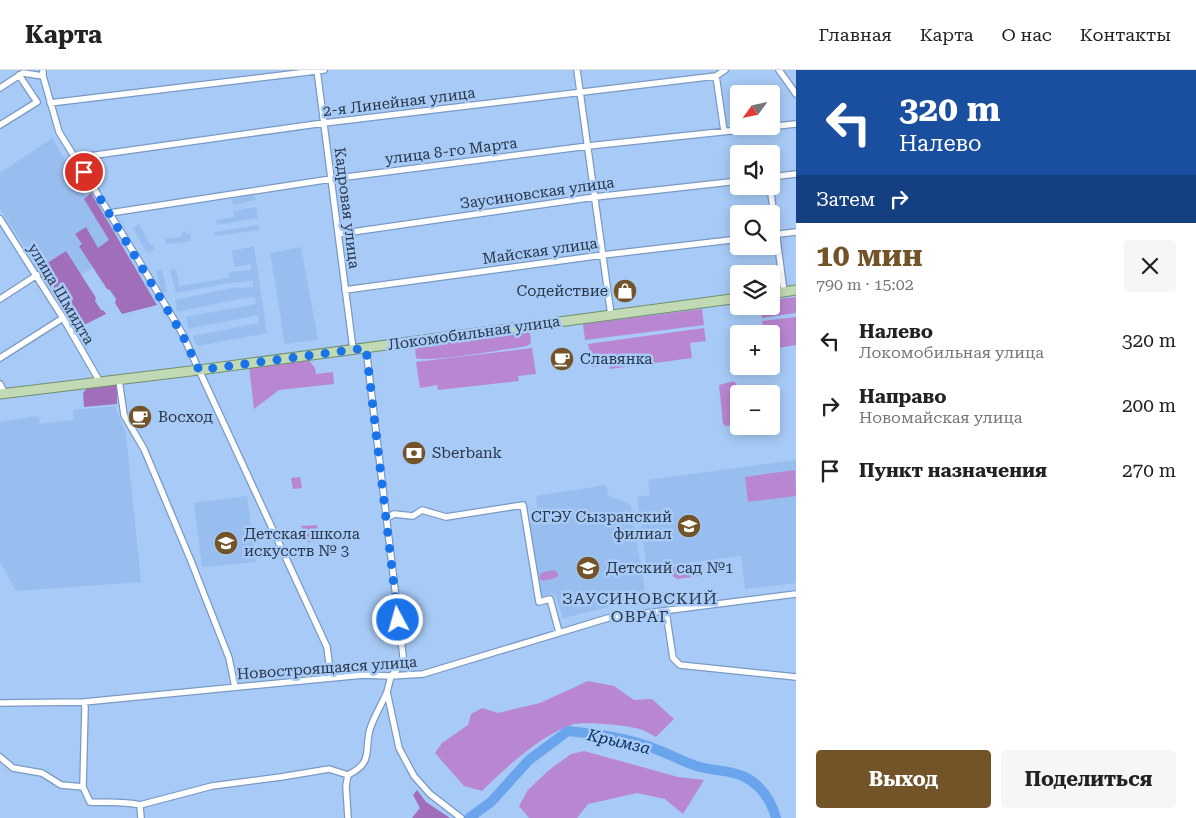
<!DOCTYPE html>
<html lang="ru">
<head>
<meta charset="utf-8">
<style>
	body { margin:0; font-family:"Roboto Serif",serif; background:#f6f6f6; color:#222; height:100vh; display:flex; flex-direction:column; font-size:19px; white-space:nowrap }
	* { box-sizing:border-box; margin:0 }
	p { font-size:16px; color:#767676 }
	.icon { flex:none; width:28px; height:28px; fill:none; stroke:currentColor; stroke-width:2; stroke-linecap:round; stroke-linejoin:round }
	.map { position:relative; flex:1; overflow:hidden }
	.details { display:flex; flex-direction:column; background:#fff; width:400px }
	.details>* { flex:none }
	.guide { background:#1a4fa0; color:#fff; overflow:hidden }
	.needle { width:32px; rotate:237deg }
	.tools { position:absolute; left:730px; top:15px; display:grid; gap:10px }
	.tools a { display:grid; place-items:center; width:50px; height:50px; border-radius:5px; background:#fff; box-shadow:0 2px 12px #0003; font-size:25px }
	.pin { position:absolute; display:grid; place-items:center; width:42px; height:42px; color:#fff; margin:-21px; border:2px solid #fff; border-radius:50%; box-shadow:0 1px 5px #0007 }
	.me { position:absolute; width:55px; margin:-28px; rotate:354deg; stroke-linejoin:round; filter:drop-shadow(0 0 4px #0008) }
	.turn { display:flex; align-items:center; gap:18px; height:105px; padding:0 20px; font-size:22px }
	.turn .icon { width:65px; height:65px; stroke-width:2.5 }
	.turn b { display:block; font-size:35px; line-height:42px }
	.then { display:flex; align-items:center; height:48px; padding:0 20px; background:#0003; gap:10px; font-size:19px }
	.round { display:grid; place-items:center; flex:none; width:52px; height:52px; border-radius:5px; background:#f6f6f6 }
	.headline { display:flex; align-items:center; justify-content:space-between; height:85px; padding:0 20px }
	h1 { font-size:30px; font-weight:700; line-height:38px; color:#735429 }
	.button { display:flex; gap:10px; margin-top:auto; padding:10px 20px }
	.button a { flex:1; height:58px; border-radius:5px; background:#735429; color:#fff; font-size:20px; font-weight:700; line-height:58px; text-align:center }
	.button a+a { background:#f6f6f6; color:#222 }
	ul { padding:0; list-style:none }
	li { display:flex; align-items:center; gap:15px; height:65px; padding:0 20px }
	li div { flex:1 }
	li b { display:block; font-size:19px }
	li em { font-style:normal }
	header { display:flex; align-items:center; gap:30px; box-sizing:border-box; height:70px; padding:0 25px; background:#fff; border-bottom:1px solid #e0e0e0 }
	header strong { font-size:24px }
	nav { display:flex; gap:28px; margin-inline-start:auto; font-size:18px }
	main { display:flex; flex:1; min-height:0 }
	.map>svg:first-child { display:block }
	.built { fill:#98beef }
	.green { fill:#b986d2 }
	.forest { fill:#a16eb9 }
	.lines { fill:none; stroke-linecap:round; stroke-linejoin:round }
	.river { stroke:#6aa4ec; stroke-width:10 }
	.minor-casing { stroke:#799ac4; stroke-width:8 }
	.primary-casing { stroke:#71906e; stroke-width:11 }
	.minor { stroke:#fff; stroke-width:5.5 }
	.primary { stroke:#c2d9b5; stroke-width:9 }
	.route { stroke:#1a73e8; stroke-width:9; stroke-dasharray:0 16.2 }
	.labels { text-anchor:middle; stroke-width:5; stroke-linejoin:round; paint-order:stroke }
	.street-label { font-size:15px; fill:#283648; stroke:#a7caf6 }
	.poi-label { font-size:15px; fill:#283648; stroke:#a7caf6; text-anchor:start }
	.neighbourhood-label { font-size:16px; letter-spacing:1px; fill:#283648; stroke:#a7caf6 }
	.water-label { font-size:16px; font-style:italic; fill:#042e5a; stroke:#a7caf6 }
</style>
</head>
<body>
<header>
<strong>Карта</strong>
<nav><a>Главная</a><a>Карта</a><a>О нас</a><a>Контакты</a></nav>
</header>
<main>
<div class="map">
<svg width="796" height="748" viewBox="0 0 796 748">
	<rect width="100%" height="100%" fill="#a7caf6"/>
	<path class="built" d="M52,68L119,180L55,222L0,139V103Z
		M254,125L255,130L233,135L232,129Z
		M256,137L258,148L217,155L216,150L234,147L233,141Z
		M139,154L150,175L153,174L155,179L147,183L133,158Z
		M259,155L260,160L215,166L214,162Z
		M186,161L187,164L190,163L191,171L166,174L165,169L181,167L183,162Z
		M254,176L267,263L198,276L194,271L193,266L259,253L258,245L188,259L186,247L256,234L255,227L239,229L177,242L175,230L236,217L237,218L253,217V211L229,213L176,223L170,200L176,199L179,216L229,208V202L251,200L250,194L235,197L232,181Z
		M301,177L318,270L285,274L270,183Z
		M162,200L167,222L162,223L156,201Z
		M115,336L126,364L141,512L16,521L0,492V352L39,346L40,354L74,350L73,340Z
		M796,390V513L745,519L741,486L647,498L637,427L650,425L648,410Z
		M606,415L609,426L631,435L646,528L563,548L555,523L540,527L529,453L534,452L532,439L537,438L536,426Z
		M247,426L256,492L202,497L194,433Z"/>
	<path class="green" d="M796,227V243L762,248L761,236H771V230Z
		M702,239L704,255L585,270L583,254Z
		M796,247V275L771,279V264H764L762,251Z
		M704,258L706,271L690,273L692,288L610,299L609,295L592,297L588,274Z
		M527,261L530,263L531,273L527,276C508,279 428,293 416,288L415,277L418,275Z
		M532,278L536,304L518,306L519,311L438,320L437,315L420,318L416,292Z
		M307,288L315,298L316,304L333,302L334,314L279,320L254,339L249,296Z
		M734,311C742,321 739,342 739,354L726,356L723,354L719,315Z
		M795,400L796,426L748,432L745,407Z
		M300,407L302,418L293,419L291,408Z
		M317,455L318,471L308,472L301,456Z
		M702,493L703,500L699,506L677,509L662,498Z
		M554,500L558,503V505L556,508L542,511L539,508L541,503Z
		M588,611L614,616L634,630L652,629L674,649L656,667C650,664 643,659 635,658C623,655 581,651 571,655C540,666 505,698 482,721L464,716L435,683L442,673L468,655L471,644L482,638L498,643L540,633Z
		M584,681L678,707L704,710L683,744L665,729L637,723L588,734L577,748H529L519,736L528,720L549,700L571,684Z"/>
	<path class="forest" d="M91,123L157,235L122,244L115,233L116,229L110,220L107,219L79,176L82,174L75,164L86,157L98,178L109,170L84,129Z
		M66,181L96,228L95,231L101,240L104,241L106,244L76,259L38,199Z
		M115,313L117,317V334L84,337L83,323L88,317Z
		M417,720L426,732L450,748H412L420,738L413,725Z"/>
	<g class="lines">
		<path class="river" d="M469,748L491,732L529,690L568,661C598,664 630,668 658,680C672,685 685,693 700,697C715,701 731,700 745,707C762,716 771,730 776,748"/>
		<g class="minor-casing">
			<path id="minor" d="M43,0V6L59,62L139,191L182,263L199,300L327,577L331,608
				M317,0L353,279
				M577,0L611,245
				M779,0L796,24
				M716,6L724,61
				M0,18L23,3L43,6
				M50,33L324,0
				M0,55L37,32L19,5
				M75,88L324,53L716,6L725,0
				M771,107L796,104
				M770,116L784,222
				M110,143L331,109L588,76L796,54
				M0,149L63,248L100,312
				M338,164L595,127L739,111
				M771,165L796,162
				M345,220L603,185L739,169
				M0,229L37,205
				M366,278L403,586V593L391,606L387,622L399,678L414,706L430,724L461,748
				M0,288L63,248
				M119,310L124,345L144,379L191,491L229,588L235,617
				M0,314L5,324
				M387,448L394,444L413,446L422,440L446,447L523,435L539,532L550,529L559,562
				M666,542L673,588L680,595L796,607
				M84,632L85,637L83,717L90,732C106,733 123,731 140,735L212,716L281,707L329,699L348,705C374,692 364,681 370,659C374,646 382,634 387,622
				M0,633L84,632L363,605L391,606L423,604L608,548L796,524
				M0,687L13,698L42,703L61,715L83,717
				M348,705L346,716L348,748
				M140,735L141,748"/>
		</g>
		<g class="primary-casing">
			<path id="primary" d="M771,224L796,220
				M0,324L199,300L739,228"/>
		</g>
		<use href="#minor" class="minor"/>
		<use href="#primary" class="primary"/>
	</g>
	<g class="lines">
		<path class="route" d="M84,102L182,264L199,300L366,278L398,550"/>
	</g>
	<defs>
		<g id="shop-disc" transform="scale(1.25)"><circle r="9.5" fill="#735429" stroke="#a7caf6"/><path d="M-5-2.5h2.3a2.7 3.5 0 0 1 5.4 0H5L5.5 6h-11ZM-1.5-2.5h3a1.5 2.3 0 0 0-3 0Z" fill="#fff"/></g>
		<g id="cafe-disc" transform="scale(1.25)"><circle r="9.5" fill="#735429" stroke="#a7caf6"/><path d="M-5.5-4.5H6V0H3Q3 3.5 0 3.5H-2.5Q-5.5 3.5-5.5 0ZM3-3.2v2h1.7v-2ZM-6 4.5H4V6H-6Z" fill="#fff"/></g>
		<g id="bank-disc" transform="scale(1.25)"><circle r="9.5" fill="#735429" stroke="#a7caf6"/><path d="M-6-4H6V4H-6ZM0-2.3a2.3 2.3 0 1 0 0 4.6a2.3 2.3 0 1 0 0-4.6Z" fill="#fff"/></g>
		<g id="university-disc" transform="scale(1.25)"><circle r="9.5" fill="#735429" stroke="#a7caf6"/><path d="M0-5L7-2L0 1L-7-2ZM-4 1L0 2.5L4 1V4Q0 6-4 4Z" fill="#fff"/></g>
		<g id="school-disc" transform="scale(1.25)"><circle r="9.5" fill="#735429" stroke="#a7caf6"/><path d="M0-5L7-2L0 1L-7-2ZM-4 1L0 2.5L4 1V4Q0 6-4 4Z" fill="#fff"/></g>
	</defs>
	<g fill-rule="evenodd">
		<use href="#shop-disc" x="625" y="221"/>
		<use href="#cafe-disc" x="562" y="289"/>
		<use href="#cafe-disc" x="140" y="347"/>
		<use href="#bank-disc" x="414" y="383"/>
		<use href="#university-disc" x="689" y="456"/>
		<use href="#school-disc" x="226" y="473"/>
		<use href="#school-disc" x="588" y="498"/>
	</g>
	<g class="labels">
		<g class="street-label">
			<text transform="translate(399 32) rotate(-7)" y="5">2-я Линейная улица</text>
			<text transform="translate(451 81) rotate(-7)" y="5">улица 8-го Марта</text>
			<text transform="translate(537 123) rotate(-8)" y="5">Заусиновская улица</text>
			<text transform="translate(347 138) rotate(83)" y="5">Кадровая улица</text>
			<text transform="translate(540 181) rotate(-8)" y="5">Майская улица</text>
			<text transform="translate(61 224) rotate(59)" y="5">улица Шмидта</text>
			<text transform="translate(474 263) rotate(-8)" y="5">Локомобильная улица</text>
			<text transform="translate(327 598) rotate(-4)" y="5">Новостроящаяся улица</text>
		</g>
		<g class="poi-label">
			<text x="608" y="226" text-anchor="end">Содействие</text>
			<text x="580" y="294">Славянка</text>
			<text x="158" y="352">Восход</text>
			<text x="432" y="388">Sberbank</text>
			<text x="672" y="452" text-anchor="end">СГЭУ Сызранский<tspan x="672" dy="17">филиал</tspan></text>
			<text x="244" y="469">Детская школа<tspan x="244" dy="17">искусств № 3</tspan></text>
			<text x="606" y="503">Детский сад №1</text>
		</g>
		<g class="neighbourhood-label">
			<text x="640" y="534">ЗАУСИНОВСКИЙ<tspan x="640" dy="18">ОВРАГ</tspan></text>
		</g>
		<g class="water-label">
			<text transform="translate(619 671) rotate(13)" y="6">Крымза</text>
		</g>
	</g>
</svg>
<div class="tools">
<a><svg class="needle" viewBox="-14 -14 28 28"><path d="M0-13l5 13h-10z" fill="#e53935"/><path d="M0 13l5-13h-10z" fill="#767676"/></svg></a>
<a><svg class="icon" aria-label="sound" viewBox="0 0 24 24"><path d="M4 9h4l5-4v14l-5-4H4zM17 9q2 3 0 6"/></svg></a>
<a><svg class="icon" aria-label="search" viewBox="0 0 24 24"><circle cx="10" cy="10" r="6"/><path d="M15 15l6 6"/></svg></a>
<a><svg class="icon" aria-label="layers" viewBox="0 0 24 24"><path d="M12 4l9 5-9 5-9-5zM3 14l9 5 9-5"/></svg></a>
<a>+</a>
<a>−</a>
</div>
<div class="pin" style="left:84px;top:102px;background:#d93025"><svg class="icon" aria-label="arrive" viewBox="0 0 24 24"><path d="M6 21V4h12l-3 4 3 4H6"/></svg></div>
<svg class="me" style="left:398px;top:550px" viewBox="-20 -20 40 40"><circle r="17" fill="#1a73e8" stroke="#fff" stroke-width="3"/><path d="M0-11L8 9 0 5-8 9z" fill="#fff"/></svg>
</div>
<section class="details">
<div class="guide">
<div class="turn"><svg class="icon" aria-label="left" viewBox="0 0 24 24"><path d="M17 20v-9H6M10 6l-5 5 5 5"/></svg><div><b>320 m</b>Налево</div></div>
<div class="then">Затем<svg class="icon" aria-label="right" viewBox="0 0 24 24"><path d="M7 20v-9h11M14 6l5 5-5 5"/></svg></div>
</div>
<div class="headline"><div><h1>10 мин</h1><p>790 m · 15:02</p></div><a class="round"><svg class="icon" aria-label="close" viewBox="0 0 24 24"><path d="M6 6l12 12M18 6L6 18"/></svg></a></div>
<ul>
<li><svg class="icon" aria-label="left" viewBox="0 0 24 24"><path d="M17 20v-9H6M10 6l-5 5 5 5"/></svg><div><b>Налево</b><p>Локомобильная улица</p></div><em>320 m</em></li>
<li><svg class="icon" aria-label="right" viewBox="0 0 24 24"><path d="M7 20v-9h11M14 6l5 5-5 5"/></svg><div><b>Направо</b><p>Новомайская улица</p></div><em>200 m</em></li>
<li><svg class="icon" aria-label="arrive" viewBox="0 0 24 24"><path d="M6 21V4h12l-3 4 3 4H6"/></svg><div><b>Пункт назначения</b></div><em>270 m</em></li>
</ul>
<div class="button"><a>Выход</a><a>Поделиться</a></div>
</section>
</main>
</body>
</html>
